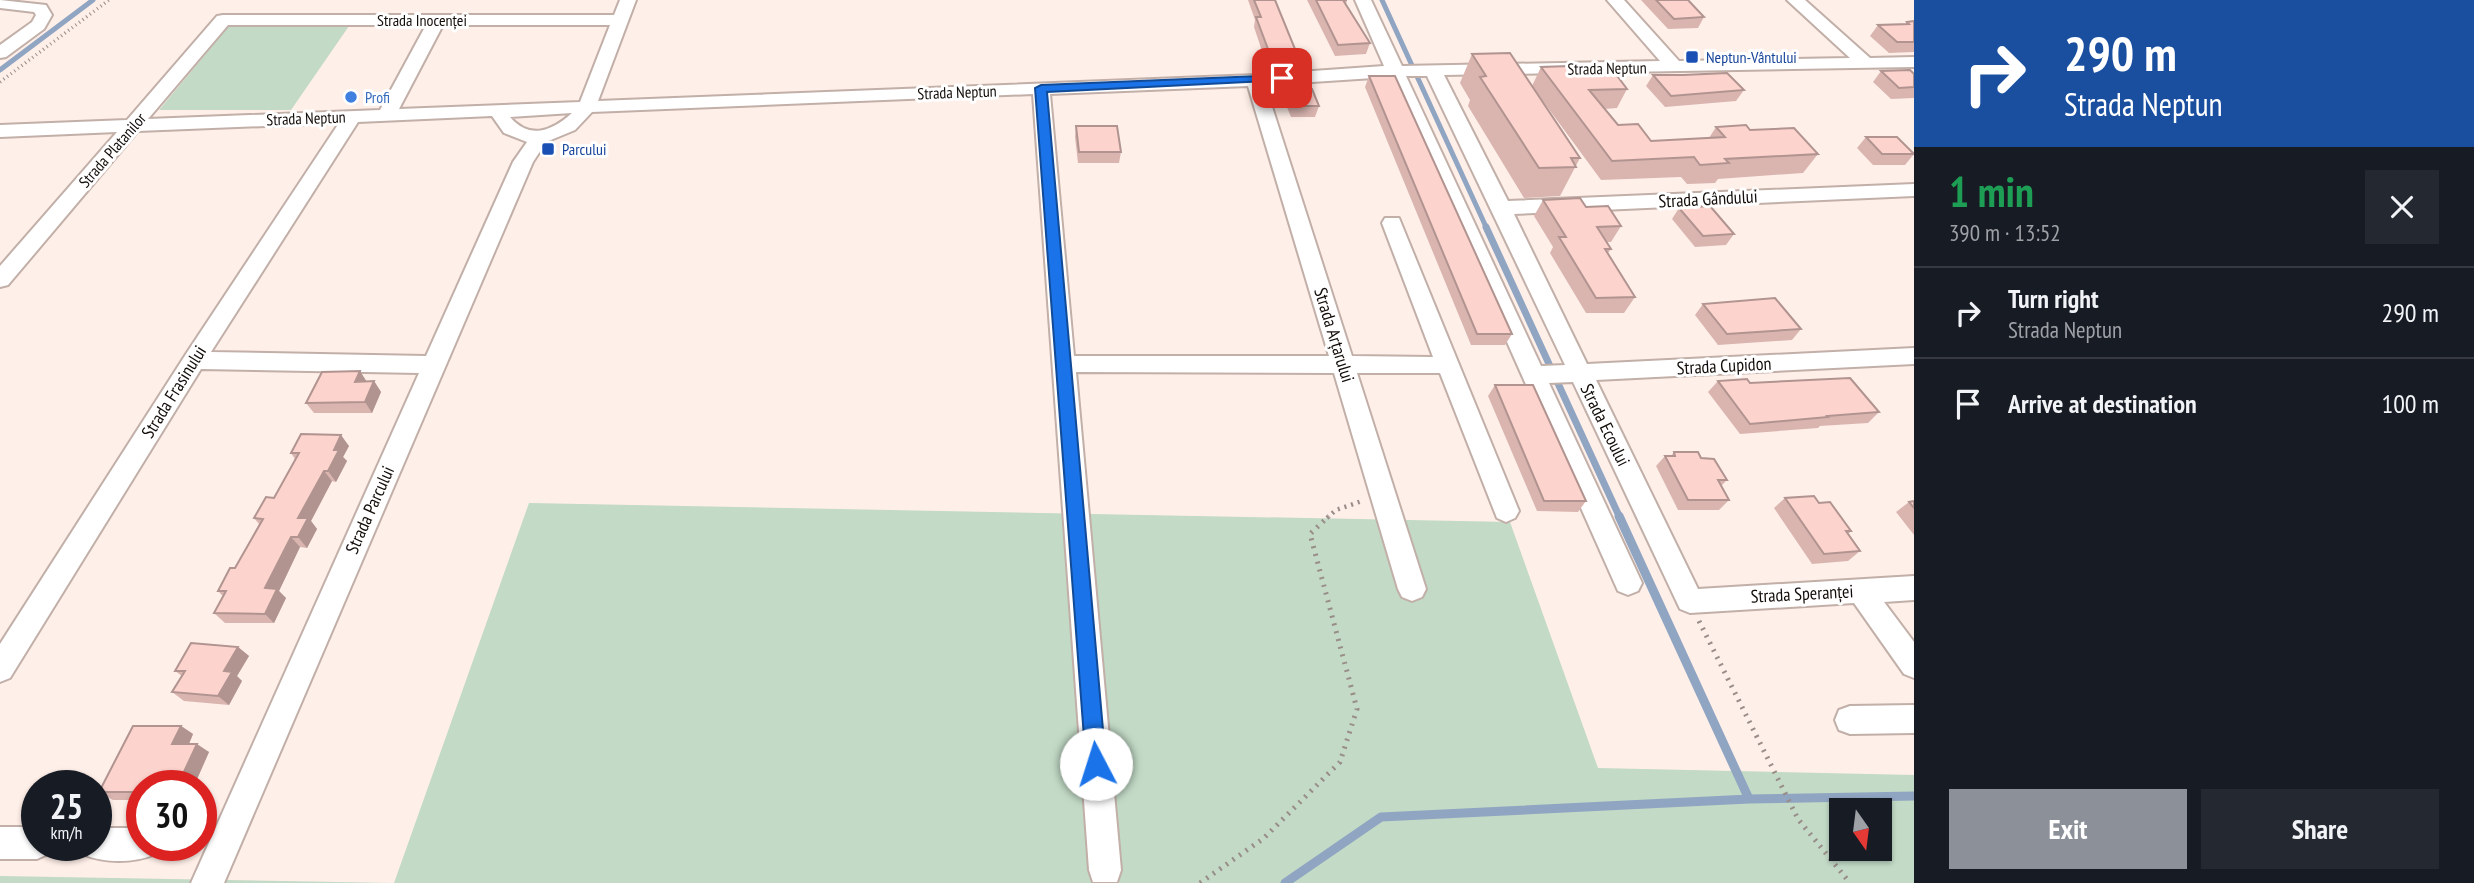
<!DOCTYPE html>
<html lang="en">
<head>
<meta charset="utf-8">
<style>
	body { margin:0; font-family:"PT Sans Narrow",sans-serif; background:#242831; color:#f1f3f6; height:100vh; display:flex; flex-direction:column; font-size:26px; white-space:nowrap }
	* { box-sizing:border-box; margin:0 }
	p { font-size:23px; color:#9ea1a6 }
	.icon { flex:none; width:38px; height:38px; fill:none; stroke:currentColor; stroke-width:2; stroke-linecap:round; stroke-linejoin:round }
	.map { position:relative; flex:1; overflow:hidden }
	.panel { display:flex; flex-direction:column; background:#171b24; width:560px }
	.panel>* { flex:none }
	.banner { background:#1a4fa0; color:#fff; overflow:hidden }
	.needle { width:46px; rotate:166deg }
	.buttons { position:absolute; left:1829px; top:798px; display:grid; gap:14px }
	.buttons a { display:grid; place-items:center; width:63px; height:63px; border-radius:0px; background:#171b24; box-shadow:0 2px 5px #0004; font-size:35px }
	.speed { position:absolute; left:21px; top:770px; display:flex; gap:14px; font-size:35px; font-weight:700; text-align:center }
	.speed>* { display:grid; place-content:center; width:91px; height:91px; border-radius:50%; background:#171b24; box-shadow:0 2px 5px #0004; line-height:1 }
	.speed small { font-size:18px; font-weight:400 }
	.speed .limit { border:10px solid #d22; background:#fff; color:#111 }
	.pin { position:absolute; display:grid; place-items:center; width:60px; height:60px; color:#fff; margin:-30px; border-radius:14px; box-shadow:0 4px 10px #0006 }
	.me { position:absolute; width:77px; margin:-38px; rotate:355deg; stroke-linejoin:round; filter:drop-shadow(0 0 5px #0008) }
	.turn { display:flex; align-items:center; gap:24px; height:147px; padding:0 35px; font-size:32px }
	.turn .icon { width:91px; height:91px; stroke-width:2.5 }
	.turn b { display:block; font-size:49px; line-height:60px }
	.round { display:grid; place-items:center; flex:none; width:74px; height:74px; border-radius:0px; background:#242831 }
	.summary { display:flex; align-items:center; justify-content:space-between; height:119px; padding:0 35px }
	h1 { font-size:42px; font-weight:700; line-height:52px; color:#1e9e55 }
	.primary-button { display:flex; gap:14px; margin-top:auto; padding:14px 35px }
	.primary-button a { flex:1; height:80px; border-radius:0px; background:#8c9099; color:#fff; font-size:28px; font-weight:700; line-height:80px; text-align:center }
	.primary-button a+a { background:#242831; color:#f1f3f6 }
	ul { padding:0; list-style:none }
	li { display:flex; align-items:center; gap:21px; height:91px; padding:0 35px; border-top:2px solid #363941 }
	li div { flex:1 }
	li b { display:block; font-size:26px }
	li em { font-style:normal }
	main { display:flex; flex:1; min-height:0 }
	.map>svg:first-child { display:block }
	.green { fill:#c2dac6; fill-rule:evenodd }
	.lines { fill:none; stroke-linecap:round; stroke-linejoin:round }
	.stream-far2 { stroke:#90a5c2; stroke-width:5 }
	.stream-far1 { stroke:#90a5c2; stroke-width:7 }
	.stream { stroke:#90a5c2; stroke-width:9 }
	.minor-casing { stroke:#c1afa8; stroke-width:4 }
	.path-far2 { stroke:#998d89; stroke-width:3.5; stroke-dasharray:1 3.5; stroke-linecap:butt }
	.path-far1 { stroke:#998d89; stroke-width:4.5; stroke-dasharray:2 5; stroke-linecap:butt }
	.path { stroke:#998d89; stroke-width:5; stroke-dasharray:2 6; stroke-linecap:butt }
	.minor { fill:#fff; fill-rule:evenodd }
	.wall { fill:#dab5b0 }
	.shaded-wall { fill:#b19490 }
	.building { fill:#fdd3cd; stroke:#b19490; stroke-width:2 }
	.route { fill:#1a73e8; stroke:#114b97; stroke-width:2 }
	.transit-dot { fill:#1a4fb4; stroke:#fff; stroke-width:2.5 }
	.shop-dot { fill:#3f7fe0; stroke:#fff; stroke-width:2.5 }
	.labels { text-anchor:middle; stroke-width:6; stroke-linejoin:round; paint-order:stroke }
	.far-street-label { font-size:16px; fill:#120c09; stroke:#fff }
	.far-transit-label { font-size:16px; fill:#164399; stroke:#fff; text-anchor:start }
	.far-shop-label { font-size:16px; fill:#366cbe; stroke:#fff; text-anchor:start }
	.street-label { font-size:18px; fill:#120c09; stroke:#fff }
</style>
</head>
<body>
<main>
<div class="map">
<svg width="1914" height="883" viewBox="0 0 1914 883">
	<rect width="100%" height="100%" fill="#ffefe9"/>
	<path class="green" d="M229,26H349L291,110H159Z
		M529,503L1510,522L1598,768L1914,775V883H0V876L394,883ZM1841,810H1880V849H1841Z"/>
	<g class="lines">
		<path class="stream-far2" d="M1382,0L1487,229
			M0,70L93,0"/>
		<path class="stream-far1" d="M1486,227L1620,518"/>
		<path class="stream" d="M1619,516L1749,799
			M1285,883L1381,817L1749,799L1914,796"/>
		<g class="minor-casing">
			<path id="minor" d="M0,0L46,5L52,15L44,29L6,57L0,58V45L32,22L36,15L34,12L0,8Z
				M620,0H636L598,101L1255,75L1384,66L1355,0H1371L1402,66L1660,61L1607,0H1624L1679,61L1850,58L1787,0H1805L1870,58L1914,57V67L1444,75L1508,201L1914,184V196L1514,214L1587,364L1914,348V364L1596,380L1698,589L1914,576V600L1884,602L1914,642V678L1904,674L1854,603L1690,613L1680,609L1573,382L1549,383L1642,583L1638,591L1628,595L1618,591L1389,77L1265,85L1352,356L1433,357L1382,223L1385,218H1399L1519,511L1515,518L1506,522L1497,518L1440,373H1357L1426,589L1422,597L1412,601L1402,597L1398,589L1334,373L1076,372L1121,870L1117,882H1093L1089,870L1033,94L592,112L575,130L546,142L533,162L224,883H191L419,373L201,369L10,678L0,682V644L186,354L339,123L138,131L8,285L0,287V266L117,132L0,137V125L127,120L217,16L223,15H614ZM228,25H426L380,110L148,119ZM443,25H610L580,102L399,109ZM1406,76H1427L1565,365L1541,366ZM1248,86L1329,356H1074L1050,94ZM572,113C552,131 530,140 510,117ZM492,116L504,133L527,142L513,162L426,356L211,352L358,122Z
				M1914,705V733L1850,734L1839,730L1835,720L1839,710L1850,706Z
				M0,827H37V845H52L48,854L37,859H0Z
				M96,828H142V845H158L153,855C134,863 104,863 85,855L80,845H96Z"/>
		</g>
		<path class="path-far2" d="M0,82L109,0"/>
		<path class="path-far1" d="M1327,518L1336,510L1362,501"/>
		<path class="path" d="M1699,621L1798,819L1850,883
			M1200,883L1264,838L1340,762L1357,709L1310,534L1329,516"/>
		<use href="#minor" class="minor"/>
	</g>
	<path class="wall" d="M1248,0H1275L1295,49L1292,60H1265L1254,27L1255,20Z
		M1307,0H1347L1346,4L1370,43L1366,54L1335,56Z
		M1641,0H1688L1704,17L1698,28L1668,29Z
		M1914,21V52L1889,53L1870,36L1878,25L1905,24L1907,22Z
		M1472,54L1532,86L1541,67L1574,70L1627,89L1617,108L1604,109L1618,125L1651,141L1709,138L1716,127L1750,130L1818,154L1803,173L1718,179L1715,183L1687,184L1681,177L1601,180L1534,89L1580,158L1560,196L1524,198L1468,106L1470,100L1460,83Z
		M1881,71L1914,74V98L1891,99L1873,82Z
		M1653,75H1683L1744,90L1736,101L1665,107L1646,86Z
		M1369,76L1512,334L1505,345H1471L1365,87Z
		M1287,89L1319,106L1315,117H1291L1284,100Z
		M1076,126L1121,152L1119,163H1078L1075,137Z
		M1866,137L1914,154L1905,165H1873L1857,148Z
		M1543,200L1586,207L1621,226L1611,242H1607L1611,249L1608,253L1635,297L1624,313H1586L1550,253L1553,247L1534,216Z
		M1679,208L1734,234L1726,245L1695,247L1672,219Z
		M1703,304L1801,329L1792,340L1718,345L1695,315Z
		M374,381L381,392L372,413H314L306,403L367,382Z
		M1718,381L1750,383L1879,412L1868,423L1820,426L1818,428L1740,434L1708,392Z
		M1495,385L1586,501L1578,512L1537,511L1488,396Z
		M349,446L343,457L347,461L336,482L332,481L311,521L317,529L307,548L300,547L279,591L286,598L274,623H225L214,613L223,596L218,591L235,568L259,524L254,518L274,498L295,459L291,453Z
		M1674,452L1701,458L1727,480L1721,486L1729,500L1719,510H1678L1656,466L1665,456H1671Z
		M1785,498L1819,503L1851,531L1848,534L1860,551L1848,561L1812,564L1774,508Z
		M1914,501V535L1896,512L1909,502Z
		M238,647L249,656L237,676L242,681L229,705L184,701L172,692L182,676L175,671Z
		M181,726L193,734L189,744L209,752L194,786H142V800H113L99,792Z"/>
	<path class="shaded-wall" d="M360,371L367,382H355Z
		M374,381L381,392L372,413L365,402Z
		M341,435L349,446L343,457L347,461L336,482L328,471L334,450Z
		M324,471L332,481L311,521L317,529L307,548L298,537V518Z
		M291,537L300,547L279,591L286,598L274,623L265,614V588Z
		M238,647L249,656L237,676L242,681L229,705L218,696L224,671Z
		M181,726L193,734L185,753L172,744Z
		M197,744L209,752L194,786H192L181,778Z
		M155,778L167,786H152Z"/>
	<path class="building" d="M1254,0H1275L1295,49H1268L1256,17H1261Z
		M1316,0H1347H1343L1370,43L1338,45Z
		M1656,0H1688L1704,17L1674,19Z
		M1914,21V42H1897L1878,25L1909,24L1907,22Z
		M1510,53L1580,158H1571L1576,167L1539,168L1480,77L1486,76L1472,54Z
		M1570,66L1574,70L1612,69L1627,89L1589,90L1618,125L1638,124L1651,141L1725,137L1716,127L1746,125L1750,130L1794,128L1818,154L1725,159L1729,163L1700,165L1694,157L1612,161L1541,67Z
		M1910,70L1914,74V87L1899,88L1881,71Z
		M1727,73L1744,90L1671,96L1653,75H1683Z
		M1369,76H1395L1512,334H1477Z
		M1287,89H1312L1319,106H1294Z
		M1076,126H1117L1121,152H1079Z
		M1866,137H1897L1914,154H1882Z
		M1580,198L1586,207L1608,206L1621,226L1597,227L1611,249H1605L1635,297L1596,298L1559,237H1566L1543,200Z
		M1710,206L1734,234L1703,236L1679,208Z
		M1775,298L1801,329L1727,334L1703,304Z
		M360,371L355,382L374,381L365,402L306,403L322,372Z
		M1850,378L1879,412L1827,416L1828,417L1750,424L1718,381L1747,379L1750,383Z
		M1495,385H1533L1586,501H1544Z
		M301,434L341,435L334,450H339L328,471H324L298,518H308L298,537H291L265,588L277,589L265,614L214,613L226,591H218L230,568H235L263,519L254,518L266,497L274,498L299,453H291Z
		M1674,452H1698L1701,458L1714,459L1727,480H1718L1729,500H1688L1665,456H1675Z
		M1814,496L1819,503L1830,502L1851,531H1846L1860,551L1824,554L1785,498Z
		M1914,501V508L1909,502Z
		M191,643L238,647L224,671L232,672L218,696L172,692L185,671H175Z
		M133,726H181L172,744H197L181,778H155L152,786H142V792H99Z"/>
	<path class="route" d="M1282,75L1286,76V80L1047,92L1106,764L1103,771L1096,774L1089,771L1086,764L1035,88L1041,85Z"/>
	<g class="transit-dot">
		<rect x="1685" y="50" width="14" height="14" rx="3.5"/>
		<rect x="541" y="142" width="14" height="14" rx="3.5"/>
	</g>
	<circle class="shop-dot" cx="351" cy="97" r="7"/>
	<g class="labels">
		<g class="far-street-label">
			<text x="422" y="26">Strada Inocenței</text>
			<text transform="translate(1607 68) rotate(-1)" y="6">Strada Neptun</text>
			<text transform="translate(957 92) rotate(-2)" y="6">Strada Neptun</text>
			<text transform="translate(306 118) rotate(-2)" y="6">Strada Neptun</text>
			<text transform="translate(112 150) rotate(-49)" y="6">Strada Platanilor</text>
		</g>
		<g class="far-transit-label">
			<text x="1706" y="63">Neptun-Vântului</text>
			<text x="562" y="155">Parcului</text>
		</g>
		<g class="far-shop-label">
			<text x="365" y="103">Profi</text>
		</g>
		<g class="street-label">
			<text transform="translate(1708 199) rotate(-3)" y="6">Strada Gândului</text>
			<text transform="translate(1334 335) rotate(73)" y="6">Strada Arțarului</text>
			<text transform="translate(1724 366) rotate(-3)" y="6">Strada Cupidon</text>
			<text transform="translate(174 392) rotate(-58)" y="6">Strada Frasinului</text>
			<text transform="translate(1605 425) rotate(64)" y="6">Strada Ecoului</text>
			<text transform="translate(370 510) rotate(-66)" y="6">Strada Parcului</text>
			<text transform="translate(1802 594) rotate(-3)" y="6">Strada Speranței</text>
		</g>
	</g>
</svg>
<div class="buttons">
<a><svg class="needle" viewBox="-14 -14 28 28"><path d="M0-13l5 13h-10z" fill="#e53935"/><path d="M0 13l5-13h-10z" fill="#9ea1a6"/></svg></a>
</div>
<div class="speed"><div>25<small>km/h</small></div><div class="limit">30</div></div>
<div class="pin" style="left:1282px;top:78px;background:#d93025"><svg class="icon" aria-label="arrive" viewBox="0 0 24 24"><path d="M6 21V4h12l-3 4 3 4H6"/></svg></div>
<svg class="me" style="left:1096px;top:764px" viewBox="-20 -20 40 40"><circle r="19" fill="#fff"/><path d="M0-13L10 11 0 6-10 11z" fill="#1a73e8"/></svg>
</div>
<section class="panel">
<div class="banner">
<div class="turn"><svg class="icon" aria-label="right" viewBox="0 0 24 24"><path d="M7 20v-9h11M14 6l5 5-5 5"/></svg><div><b>290 m</b>Strada Neptun</div></div>
</div>
<div class="summary"><div><h1>1 min</h1><p>390 m · 13:52</p></div><a class="round"><svg class="icon" aria-label="close" viewBox="0 0 24 24"><path d="M6 6l12 12M18 6L6 18"/></svg></a></div>
<ul>
<li><svg class="icon" aria-label="right" viewBox="0 0 24 24"><path d="M7 20v-9h11M14 6l5 5-5 5"/></svg><div><b>Turn right</b><p>Strada Neptun</p></div><em>290 m</em></li>
<li><svg class="icon" aria-label="arrive" viewBox="0 0 24 24"><path d="M6 21V4h12l-3 4 3 4H6"/></svg><div><b>Arrive at destination</b></div><em>100 m</em></li>
</ul>
<div class="primary-button"><a>Exit</a><a>Share</a></div>
</section>
</main>
</body>
</html>
